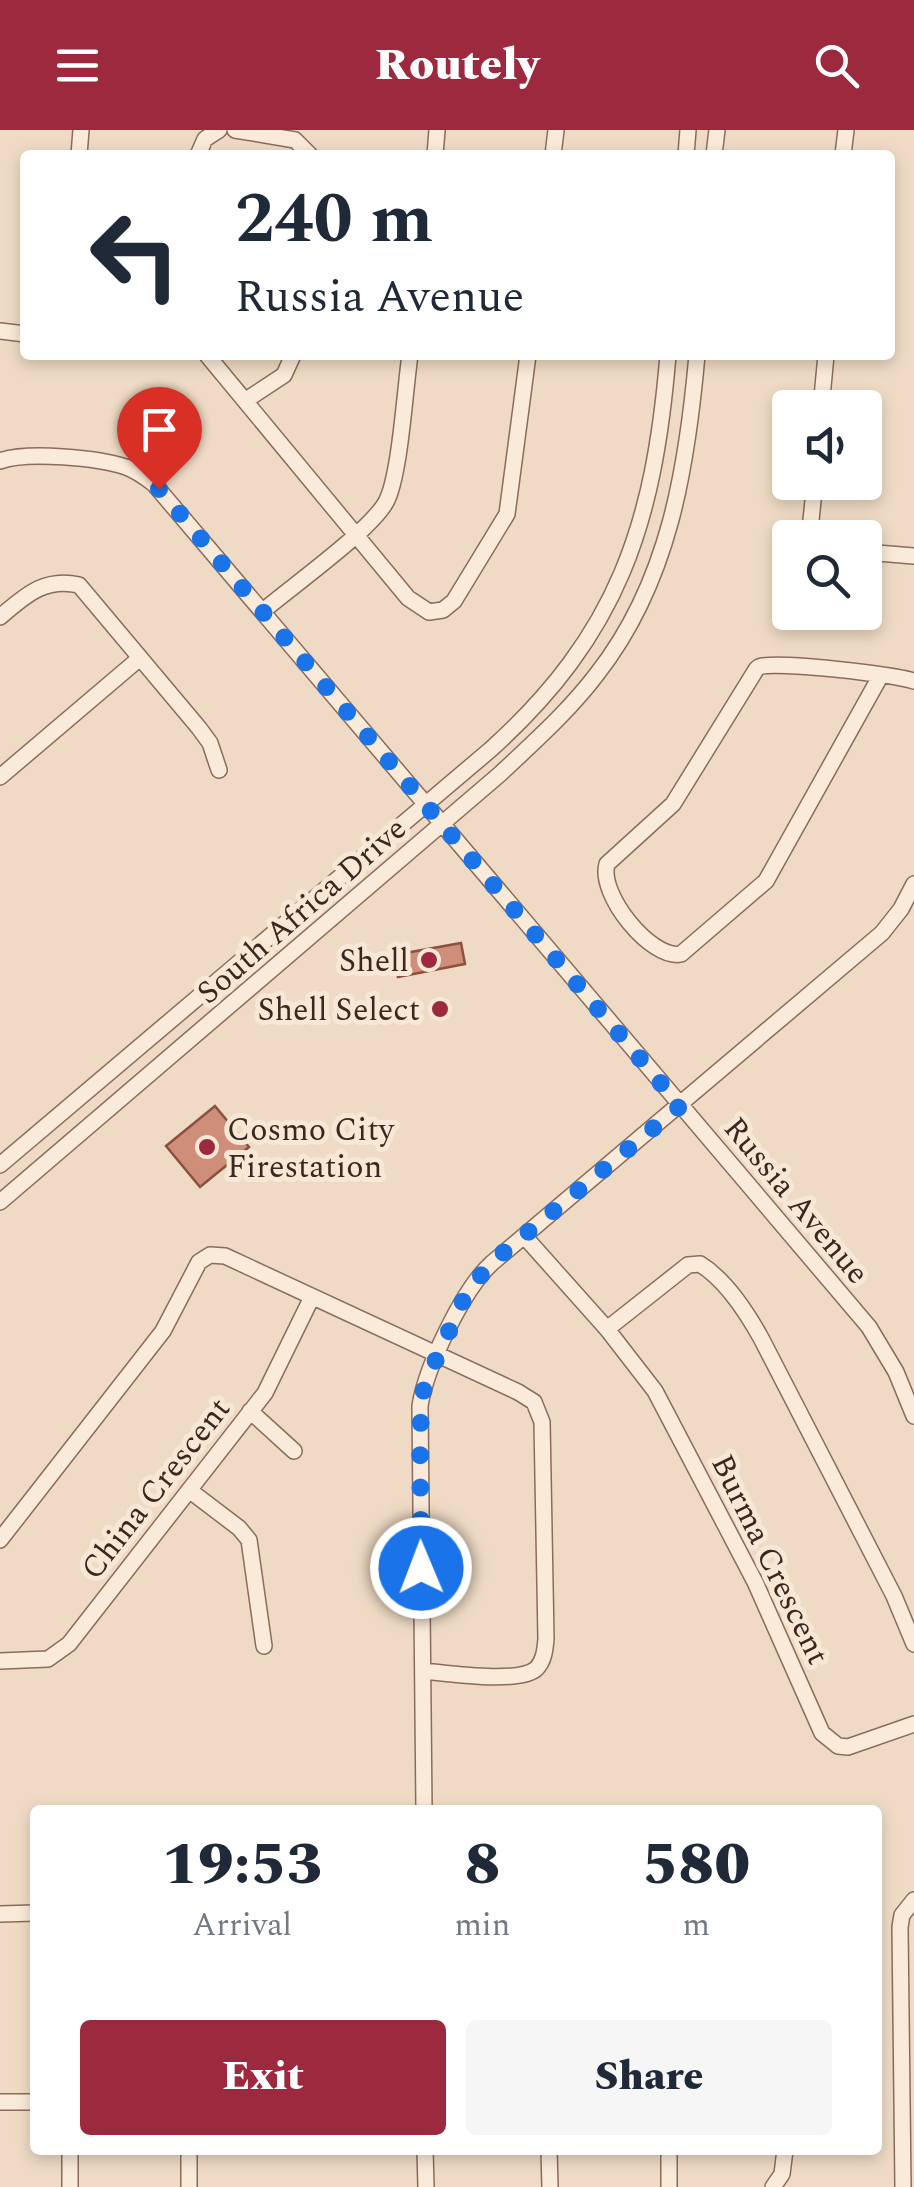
<!DOCTYPE html>
<html lang="en">
<head>
<meta charset="utf-8">
<style>
	body { margin:0; font-family:Spectral,serif; background:#f6f6f7; color:#1f2937; height:100vh; display:flex; flex-direction:column; font-size:38px; white-space:nowrap }
	* { box-sizing:border-box; margin:0 }
	p { font-size:32px; color:#747a83 }
	.icon { flex:none; width:55px; height:55px; fill:none; stroke:currentColor; stroke-width:2; stroke-linecap:round; stroke-linejoin:round }
	.map { position:relative; flex:1; overflow:hidden }
	.panel { position:absolute; left:30px; top:1675px; width:852px; height:350px; display:flex; flex-direction:column; background:#fff; border-radius:10px; box-shadow:0 5px 15px #0003 }
	.panel>* { flex:none }
	.hud { position:absolute; left:20px; top:20px; width:875px; height:210px; border-radius:10px; box-shadow:0 5px 15px #0003; background:#fff; color:#1f2937; overflow:hidden }
	.tools { position:absolute; left:772px; top:260px; display:grid; gap:20px }
	.tools a { display:grid; place-items:center; width:110px; height:110px; border-radius:10px; background:#fff; box-shadow:0 5px 15px #0003; font-size:50px }
	.pin { position:absolute; display:grid; place-items:center; width:85px; height:85px; color:#fff; margin:-102px -42px; border-radius:50% 50% 50% 0; rotate:-45deg; box-shadow:0 0 10px #0007 }
	.pin .icon { rotate:45deg }
	.me { position:absolute; width:110px; margin:-55px; rotate:359deg; stroke-linejoin:round; filter:drop-shadow(0 0 8px #0008) }
	.turn { display:flex; align-items:center; gap:35px; height:210px; padding:0 50px; font-size:45px }
	.turn .icon { width:130px; height:130px; stroke-width:2.5 }
	.turn b { display:block; font-size:70px; line-height:85px }
	.eta { display:flex; justify-content:space-evenly; align-items:center; height:170px; text-align:center }
	.eta b { font-size:60px; font-weight:800; line-height:70px }
	.cta { display:flex; gap:20px; margin-top:auto; padding:20px 50px }
	.cta a { flex:1; height:115px; border-radius:10px; background:#9c293e; color:#fff; font-size:40px; font-weight:800; line-height:115px; text-align:center }
	.cta a+a { background:#f6f6f7; color:#1f2937 }
	header { display:flex; justify-content:space-between; align-items:center; height:130px; padding:0 50px; background:#9c293e; color:#fff; font-size:45px; font-weight:800 }
	.map>svg:first-child { display:block }
	.building { fill:#ce8e7a; stroke:#8b5040; stroke-width:2.5 }
	.lines { fill:none; stroke-linecap:round; stroke-linejoin:round }
	.minor-casing { stroke:#8b6c5b; stroke-width:18 }
	.minor { stroke:#faead9; stroke-width:15 }
	.route { stroke:#1a73e8; stroke-width:18; stroke-dasharray:0 32.4 }
	.poi-dot { fill:#9c293e; stroke:#f7e7d5; stroke-width:4 }
	.labels { text-anchor:middle; stroke-width:10; stroke-linejoin:round; paint-order:stroke }
	.street-label { font-size:32px; fill:#3b271f; stroke:#f7e7d5 }
	.poi-label { font-size:32px; fill:#3b271f; stroke:#f7e7d5; text-anchor:end }
</style>
</head>
<body>
<header><svg class="icon" aria-label="menu" viewBox="0 0 24 24"><path d="M4 6h16M4 12h16M4 18h16"/></svg>Routely<svg class="icon" aria-label="search" viewBox="0 0 24 24"><circle cx="10" cy="10" r="6"/><path d="M15 15l6 6"/></svg></header>
<div class="map">
<svg width="914" height="2057" viewBox="0 0 914 2057">
	<rect width="100%" height="100%" fill="#efdbc5"/>
	<path class="building" d="M461,813L465,834L398,847L394,825Z
		M215,976L249,1017L200,1057L166,1016Z"/>
	<g class="lines">
		<g class="minor-casing">
			<path id="minor" d="M235,0L295,10L310,25
				M79,25L81,0
				M198,25L205,9L219,0
				M435,25L437,0
				M553,25L556,0
				M686,25L688,0
				M714,25L717,0
				M843,25L846,0
				M0,201L25,204
				M207,225L408,468L429,482L443,480L454,471L507,384L528,225
				M246,270L284,245L293,225
				M821,278L826,225
				M0,331C27,321 99,328 126,337C137,341 145,347 154,354L869,1197L896,1242L914,1286
				M815,352L811,390L815,408
				M865,422L914,426
				M263,481C291,457 370,401 386,372C400,347 405,258 410,225
				M0,487C25,466 44,447 79,455L199,598L210,613L219,640
				M881,545L766,751L681,824C651,830 598,764 607,734L673,674L754,543C755,541 757,538 759,537C774,530 895,545 914,551
				M0,647L140,528
				M0,1035L490,620C619,504 654,394 668,225
				M0,1072L500,644C534,612 569,581 597,544C669,452 687,338 697,225
				M525,1107L607,1199L655,1261L755,1452L822,1603L838,1616L848,1617L914,1594
				M607,1199L688,1135L700,1134C726,1150 746,1181 761,1208L894,1466L914,1514
				M250,1281L294,1321
				M189,1360L239,1398L249,1410L264,1516
				M0,1410L163,1201L199,1132L210,1125L225,1126L518,1262L534,1272L542,1292L546,1509C545,1520 544,1531 536,1539C518,1554 447,1543 423,1541
				M0,1531L48,1529L69,1514L265,1263L312,1167
				M424,1680L420,1276C426,1237 463,1159 492,1133L882,803L901,779L914,754
				M0,1784L35,1783
				M0,1972H35
				M70,2020V2057
				M425,2020L426,2057
				M549,2020L550,2057
				M669,2020V2057
				M189,2057V2020
				M773,2057L782,2044L785,2020
				M903,2057L900,1797L902,1785L914,1770"/>
		</g>
		<use href="#minor" class="minor"/>
	</g>
	<g class="lines">
		<path class="route" d="M159,359L680,976L492,1132L467,1162L424,1256L420,1300L421,1438"/>
	</g>
	<g class="poi-dot">
		<circle cx="429" cy="830" r="10"/>
		<circle cx="440" cy="879" r="10"/>
		<circle cx="207" cy="1017" r="10"/>
	</g>
	<g class="labels">
		<g class="street-label">
			<text transform="translate(301 780) rotate(-41)" y="11">South Africa Drive</text>
			<text transform="translate(797 1070) rotate(50)" y="11">Russia Avenue</text>
			<text transform="translate(155 1358) rotate(-52)" y="11">China Crescent</text>
			<text transform="translate(771 1429) rotate(64)" y="11">Burma Crescent</text>
		</g>
		<g class="poi-label">
			<text x="409" y="841">Shell</text>
			<text x="420" y="890">Shell Select</text>
			<text x="227" y="1010" text-anchor="start">Cosmo City<tspan x="227" dy="37">Firestation</tspan></text>
		</g>
	</g>
</svg>
<div class="tools">
<a><svg class="icon" aria-label="sound" viewBox="0 0 24 24"><path d="M4 9h4l5-4v14l-5-4H4zM17 9q2 3 0 6"/></svg></a>
<a><svg class="icon" aria-label="search" viewBox="0 0 24 24"><circle cx="10" cy="10" r="6"/><path d="M15 15l6 6"/></svg></a>
</div>
<div class="pin" style="left:159px;top:359px;background:#d93025"><svg class="icon" aria-label="arrive" viewBox="0 0 24 24"><path d="M6 21V4h12l-3 4 3 4H6"/></svg></div>
<svg class="me" style="left:421px;top:1438px" viewBox="-20 -20 40 40"><circle r="17" fill="#1a73e8" stroke="#fff" stroke-width="3"/><path d="M0-11L8 9 0 5-8 9z" fill="#fff"/></svg>
<div class="hud">
<div class="turn"><svg class="icon" aria-label="left" viewBox="0 0 24 24"><path d="M17 20v-9H6M10 6l-5 5 5 5"/></svg><div><b>240 m</b>Russia Avenue</div></div>
</div>
<section class="panel">
<div class="eta">
<div><b>19:53</b><p>Arrival</p></div>
<div><b>8</b><p>min</p></div>
<div><b>580</b><p>m</p></div>
</div>
<div class="cta"><a>Exit</a><a>Share</a></div>
</section>
</div>
</body>
</html>
